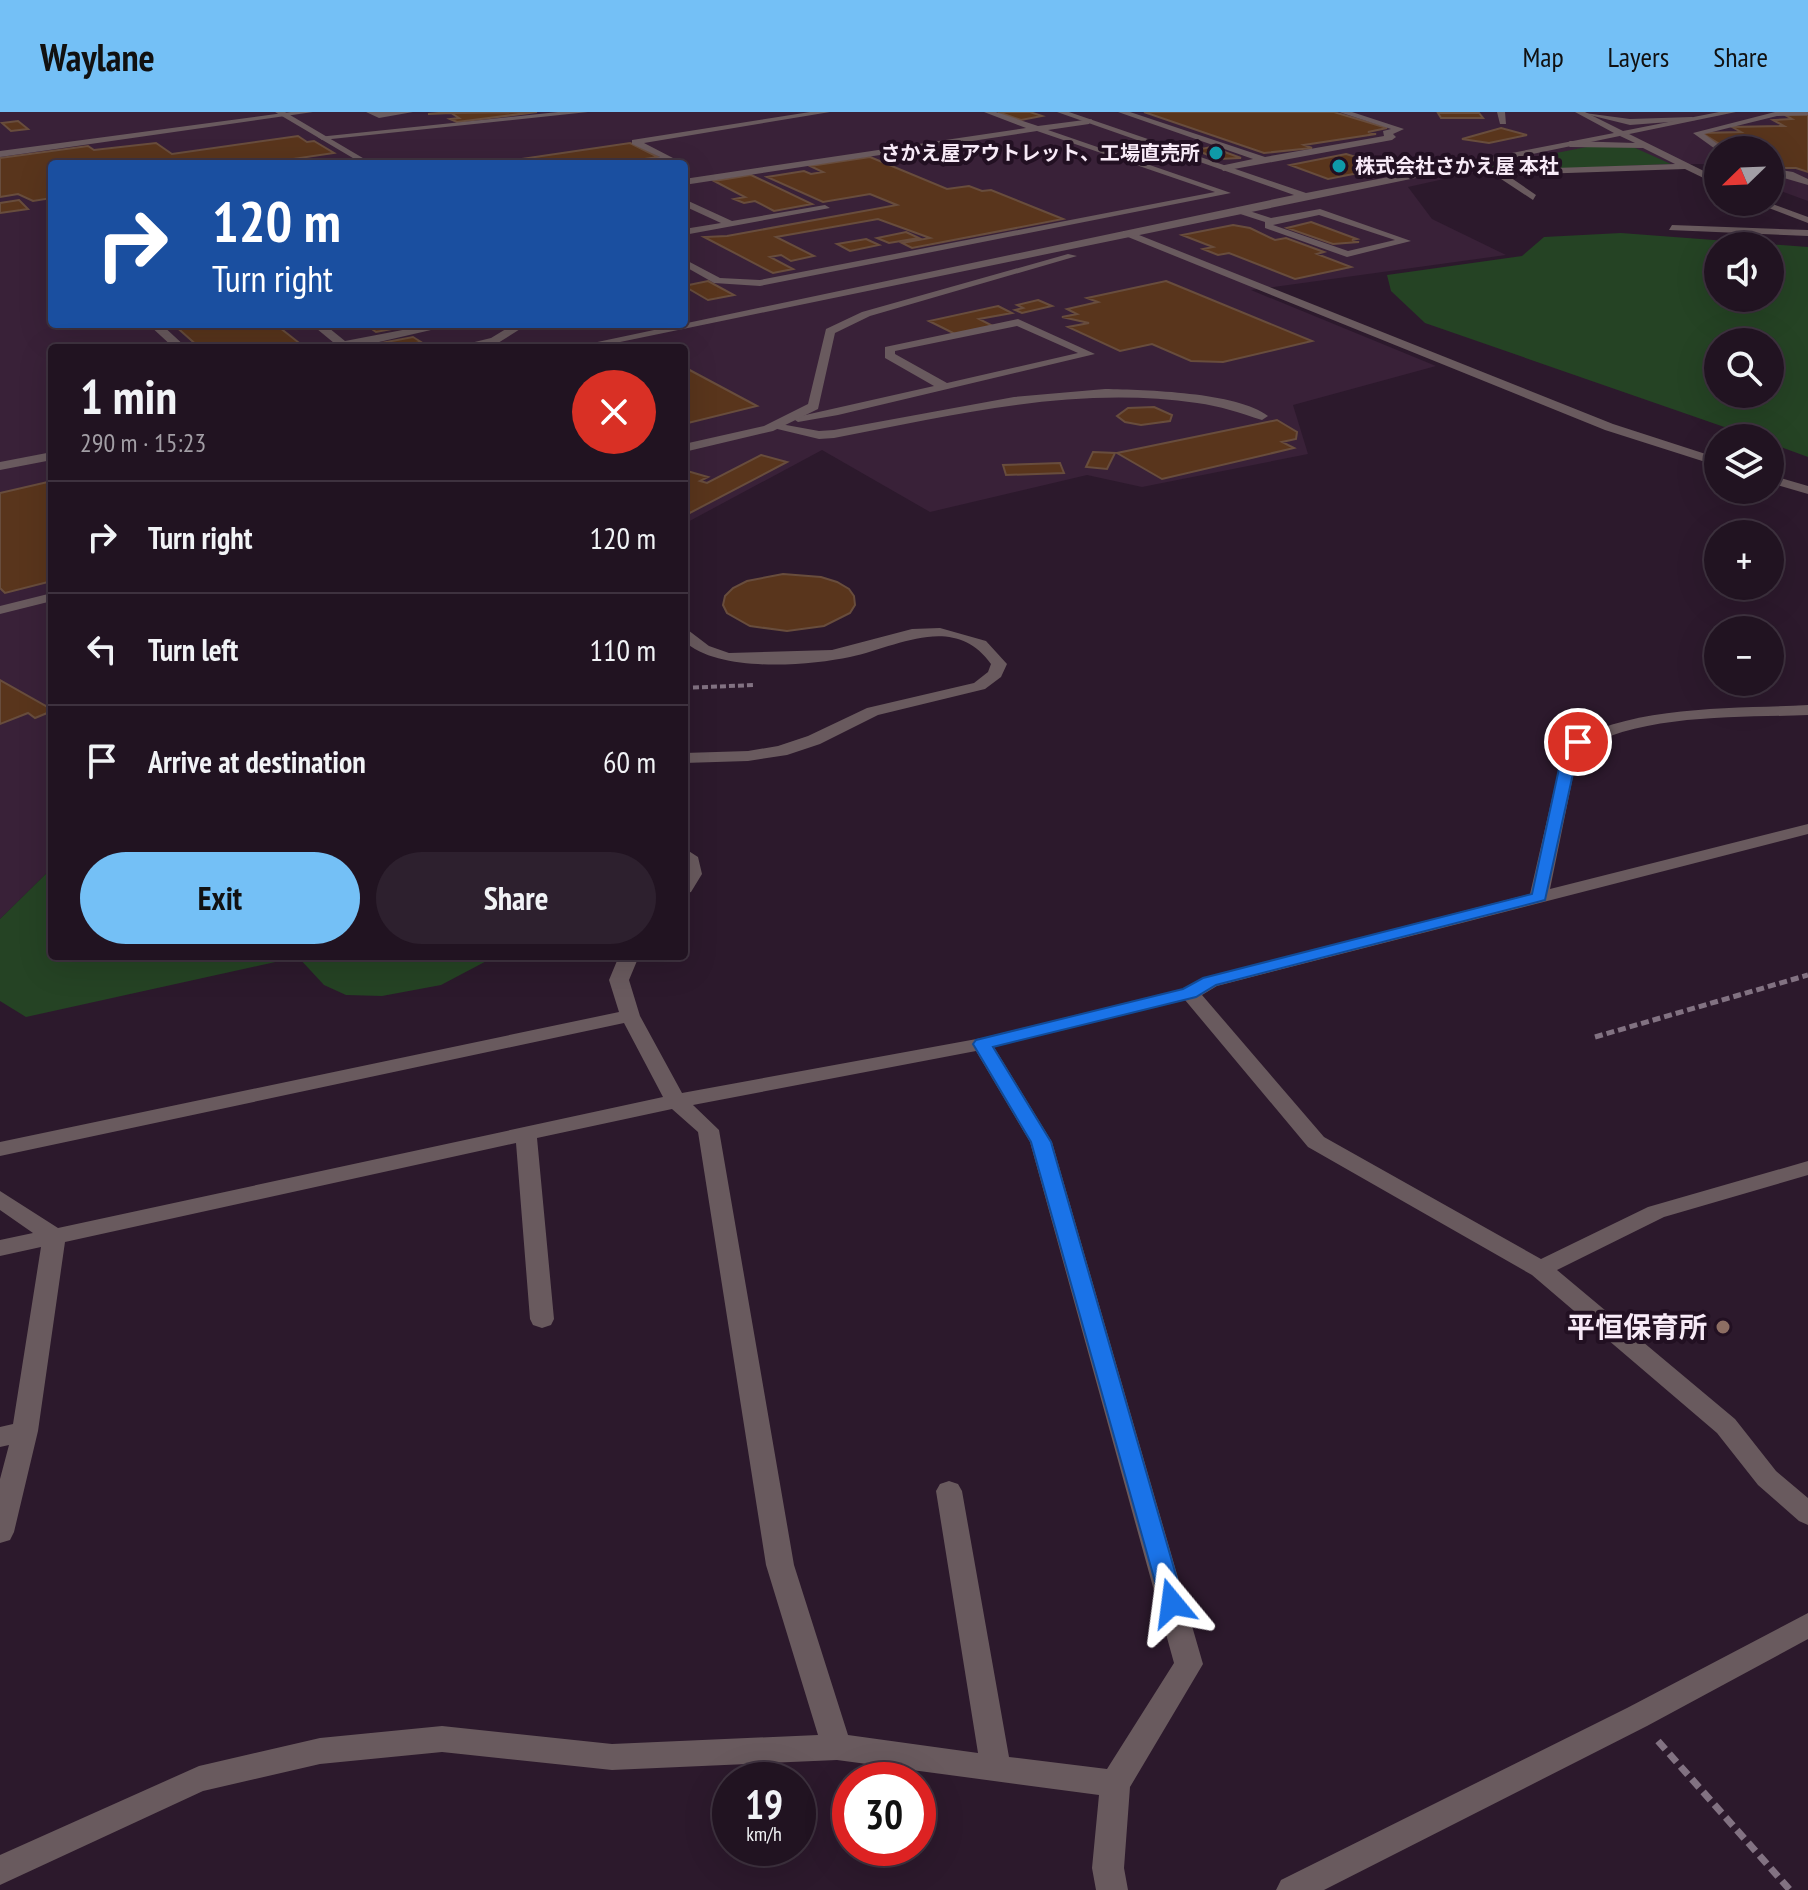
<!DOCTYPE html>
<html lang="en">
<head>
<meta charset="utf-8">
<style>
	body { margin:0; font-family:"PT Sans Narrow","Noto Sans JP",sans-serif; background:#2d202e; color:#f1f3f6; height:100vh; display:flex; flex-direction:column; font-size:30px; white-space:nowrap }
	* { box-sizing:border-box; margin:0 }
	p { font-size:26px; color:#a29ea5 }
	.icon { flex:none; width:44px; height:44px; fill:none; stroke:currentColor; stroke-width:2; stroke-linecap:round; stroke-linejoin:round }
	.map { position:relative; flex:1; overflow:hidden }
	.side { position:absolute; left:48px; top:232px; width:640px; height:616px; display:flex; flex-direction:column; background:#211321; border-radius:8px; box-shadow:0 8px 32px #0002,0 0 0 2px #3e323f }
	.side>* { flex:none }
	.hud { position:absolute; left:48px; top:48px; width:640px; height:168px; border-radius:8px; box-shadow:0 8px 32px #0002,0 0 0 2px #3e323f; background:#1a4fa0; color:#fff; overflow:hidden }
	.needle { width:52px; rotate:247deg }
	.buttons { position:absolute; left:1704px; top:24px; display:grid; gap:16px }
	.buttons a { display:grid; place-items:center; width:80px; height:80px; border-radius:50%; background:#211321; box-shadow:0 8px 32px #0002,0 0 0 2px #3e323f; font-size:40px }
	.speed { position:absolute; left:712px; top:1650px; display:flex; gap:16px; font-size:40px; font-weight:700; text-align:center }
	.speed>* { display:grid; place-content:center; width:104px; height:104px; border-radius:50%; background:#211321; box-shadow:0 8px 32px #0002,0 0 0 2px #3e323f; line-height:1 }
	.speed small { font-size:20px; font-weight:400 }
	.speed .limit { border:12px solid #d22; background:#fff; color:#111 }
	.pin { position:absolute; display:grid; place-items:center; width:68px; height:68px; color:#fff; margin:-34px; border:4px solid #fff; border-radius:50%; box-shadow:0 2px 8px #0007 }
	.me { position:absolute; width:88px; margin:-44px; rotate:344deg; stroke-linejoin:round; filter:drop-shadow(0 0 6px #0008) }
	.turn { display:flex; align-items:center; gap:28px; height:168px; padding:0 32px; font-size:36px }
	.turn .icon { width:104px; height:104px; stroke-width:2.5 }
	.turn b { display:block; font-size:56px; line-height:68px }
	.round { display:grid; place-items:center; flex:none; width:84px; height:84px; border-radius:42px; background:#2d202e }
	.overview { display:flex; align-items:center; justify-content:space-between; height:136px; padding:0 32px }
	h1 { font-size:48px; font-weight:700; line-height:60px }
	.cta { display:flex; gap:16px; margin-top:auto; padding:16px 32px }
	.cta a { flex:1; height:92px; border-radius:48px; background:#74c0f6; color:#111; font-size:32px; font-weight:700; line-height:92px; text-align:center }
	.cta a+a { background:#2d202e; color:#f1f3f6 }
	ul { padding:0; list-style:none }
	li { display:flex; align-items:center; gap:24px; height:112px; padding:0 32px; border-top:2px solid #3e323f }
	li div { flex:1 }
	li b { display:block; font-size:30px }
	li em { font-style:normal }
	header { display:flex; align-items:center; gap:48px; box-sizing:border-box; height:112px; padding:0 40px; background:#74c0f6; color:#111 }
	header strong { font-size:38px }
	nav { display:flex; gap:44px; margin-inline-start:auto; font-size:28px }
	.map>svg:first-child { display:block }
	.built { fill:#392138; fill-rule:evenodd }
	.green { fill:#254324; fill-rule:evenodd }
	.building { fill:#59351c; stroke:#684d3d; stroke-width:2 }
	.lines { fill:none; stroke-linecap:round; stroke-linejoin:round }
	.path-far2 { stroke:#827282; stroke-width:4; stroke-dasharray:6 3; stroke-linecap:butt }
	.path-far1 { stroke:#827282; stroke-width:5; stroke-dasharray:8 4; stroke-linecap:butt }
	.path { stroke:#827282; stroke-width:7; stroke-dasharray:11 6; stroke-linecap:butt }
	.service { fill:#695a5e; fill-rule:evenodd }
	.minor { fill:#695a5e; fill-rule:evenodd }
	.tertiary { fill:#695a5e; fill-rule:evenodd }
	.route { fill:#1a73e8; stroke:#114b97; stroke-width:2 }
	.culture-dot { fill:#0f9aa8; stroke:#221022; stroke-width:3 }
	.education-dot { fill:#8d6e63; stroke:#221022; stroke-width:3 }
	.labels { text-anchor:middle; stroke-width:8; stroke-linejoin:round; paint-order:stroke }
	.far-poi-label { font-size:20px; font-weight:bold; fill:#f7eaf7; stroke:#221022; text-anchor:end }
	.near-poi-label { font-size:28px; font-weight:bold; fill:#f7eaf7; stroke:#221022; text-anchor:end }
</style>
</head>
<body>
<header>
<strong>Waylane</strong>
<nav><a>Map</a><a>Layers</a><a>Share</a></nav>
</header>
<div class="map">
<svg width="1808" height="1778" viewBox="0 0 1808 1778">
	<rect width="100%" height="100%" fill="#2c192c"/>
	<path class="built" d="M0,0H1808V89L1770,75V38H1718V55L1709,52H1671L1480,59L1408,75L1432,107L1506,143L1251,178L1436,254L1293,293L1308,342L1142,375L1087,363L930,400L822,338L684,412V236H52V756L0,807ZM52,52H684V212H52Z"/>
	<path class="green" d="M1597,33L1633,35L1671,52L1501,59L1489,54Z
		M1621,121L1808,135V345L1770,331V326H1756L1425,211L1391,179L1387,163L1522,144L1544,125ZM1718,134H1770V186H1718ZM1718,230H1770V282H1718Z
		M52,756V844H496L441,873L382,884L346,883L324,873L298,845L26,905L0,889V807Z"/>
	<path class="building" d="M449,0L450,1L537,0L457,10L450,7L459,6L451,1L428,2Z
		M998,0H1030L1042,4L1021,8Z
		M1144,0H1334L1387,16L1368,20L1376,22L1304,33L1312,36L1264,41Z
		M1438,1H1479L1483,6H1441Z
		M1785,3H1808V60L1796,56H1772L1770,38H1729L1702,21L1741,20L1732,15L1784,14L1773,8L1792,7Z
		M18,9L28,17L11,19L2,11Z
		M1501,16L1527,23L1489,31L1462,27Z
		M298,24L307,30L314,29L334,41L259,52H52V86L33,89L18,82L0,85V46L88,34L94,38L156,31L172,42Z
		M630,31L658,45L611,52L501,50Z
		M1211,35L1241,46L1218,47L1196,38Z
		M1346,42L1389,55L1328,67L1290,53Z
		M870,45L947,77L969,74L982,79L991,78L1063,107L912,136L902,131L930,126L878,107L776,125L814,144L791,149L781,143L770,145L793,157L773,161L704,125L727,124L897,93L870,82L823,90L767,65L804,59L811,62L823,60L810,54Z
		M751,63L812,92L774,99L755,89L744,91L734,87L745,85L714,69Z
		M19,88L28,97L0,101V91Z
		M1311,110L1357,127L1352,128L1359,130L1333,132L1287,116Z
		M1233,113L1250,116L1275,128L1286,126L1324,140L1317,142L1351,155L1295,167L1229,141L1218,143L1203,137L1213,135L1182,123Z
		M906,120L919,126L889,131L877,126Z
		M866,127L879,133L850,139L837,132Z
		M708,169L734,183L708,188L684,174Z
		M1166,169L1312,229L1223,250L1191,249L1152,232L1120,239L1068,215L1089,211L1062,205L1077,202L1067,197L1098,190L1087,186Z
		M1038,188L1052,194L1022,201L1015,198L1023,196L1017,193Z
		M998,194L1012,201L979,207L993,214L955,222L929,209Z
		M173,212H275L303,234L200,236Z
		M365,212H419L376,220Z
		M413,225L421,230L391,236L365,234Z
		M684,255L757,294L684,312Z
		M1154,295L1172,303L1170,309L1141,313L1125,310L1117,304L1128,296Z
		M1277,308L1297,320L1296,327L1282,330L1294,336L1162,367L1117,341Z
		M1093,340L1115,341L1107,357L1086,355Z
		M761,343L787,350L684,404V358L708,365L700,369L707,371Z
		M1060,351L1064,361L1006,363L1003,353Z
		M52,369V469L5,481L0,476V381Z
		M783,462L821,465L837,470L849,477L854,484L855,493L850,501L824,514L787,519L750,514L727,501L723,493L725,484L733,476L747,469Z
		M0,568L46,594L52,591V599L35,606L28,601L0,612Z"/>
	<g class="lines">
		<path class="path-far2" d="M684,576L755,573"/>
		<path class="path-far1" d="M1595,925L1808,863"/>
		<path class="path" d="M1658,1629L1790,1778"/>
		<path class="service" d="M291,0H313L0,45V39Z
			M366,0H413L379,6Z
			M558,0H588L322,28L318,25Z
			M810,0H830L644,31L673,46L650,52H631L660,45L632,32V28Z
			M984,0H996L1038,14L1092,7L1089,12L1048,18L1231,81L760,174L714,171L684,154V147L720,166L760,168L1215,80L1037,19L684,73V67L1026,16Z
			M1118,0H1130L1265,45L1384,24L1383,19L1391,17L1339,0H1352L1404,17L1393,22L1396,25L1392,28L1223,59L1220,54L1253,47Z
			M1497,0H1505L1506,12H1500Z
			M1775,0H1808V3L1777,4L1704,22L1726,38L1718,39L1693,21Z
			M1770,56L1793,60L1808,67V73L1770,62Z
			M684,87L732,109L825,93L830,96L684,123V117L721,111L684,94Z
			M1237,95L1271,106L1320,97L1411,129L1347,145L1265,116V110L1234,100ZM1319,103L1395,128L1348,139L1273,113Z
			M1018,207L1095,242L838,303L798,310L792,306L934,274L885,246V235ZM1017,214L1078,241L947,271L895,242V239Z
			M148,212H161L187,236H174Z
			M311,212H324L345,229L434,212H457L353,236H321L334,231Z
			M514,212H528L498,231L450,236L491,226Z
			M1105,277C1145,278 1237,280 1268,304L1262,308C1240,301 1220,294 1197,291C1075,273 954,303 834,326L819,327L769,315L775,311L819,319L834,318L1014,285Z
			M684,515L709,534L729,541L832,538L912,517L940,516L986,529L1007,552L1001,565L985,577L878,603L820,632L787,643L748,649L684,651V641L748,639L778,634L808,624L867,596L974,571L988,560L991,552C954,500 897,535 850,545C807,554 718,561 684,529Z"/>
		<path class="minor" d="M1577,0L1630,7L1692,5L1696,8L1630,13Z
			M1623,19L1718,66V73L1685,57L1507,63L1536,83L1533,88L1492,61L1497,58L1675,52L1643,36L1570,35L1566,32L1570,29L1635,31L1620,24Z
			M1753,90H1767L1808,105V111Z
			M1672,113L1808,118V124L1669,118Z
			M1123,119H1129L1613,312L1718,346V354L1605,318L1123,123Z
			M1770,363L1808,374V382L1770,371Z
			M1808,593V603C1738,606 1638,601 1578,640L1550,777L1808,712V722L1217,874L1202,883L1324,1025L1541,1147L1648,1095L1808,1049V1063L1664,1105L1557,1158L1735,1307L1776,1359L1808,1386V1413L1799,1409L1758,1373L1717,1321L1532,1163L1308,1035L1185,888L994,935L1052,1030L1203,1552L1130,1675L1124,1756L1128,1778H1096L1092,1756L1099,1683L837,1648L612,1658L442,1640L320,1652L203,1679L0,1773V1743L199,1654L320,1626L442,1614L612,1632L818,1623L766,1453L698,1020L672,997L537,1026L554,1207L551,1213L542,1216L533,1213L530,1207L516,1031L65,1130L38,1319L14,1420L10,1428L0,1431V1367L9,1333L0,1335V1315L13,1312L41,1135L0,1144V1128L33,1121L0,1098V1079L58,1116L663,985L624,911L0,1044V1030L619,900L609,868L619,844H639L629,868L640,904L682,981L982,926L1183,877L1203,866L1530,782L1564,634C1630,592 1732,597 1808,593ZM976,939L1030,1030L1174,1551L1107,1657L1009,1645L962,1379L958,1372L949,1369L940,1372L936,1379L978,1641L848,1623L794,1453L719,1018L693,993Z
			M684,736L698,745L702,762L691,780L684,782Z
			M1808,1501V1527L1647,1614L1324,1778H1276L1281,1768L1627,1596Z"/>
		<path class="tertiary" d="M275,0H285L373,52H363Z
			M1057,0H1069L1306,81L1614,21L1575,0H1585L1623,19L1719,0H1736L591,236H569L1294,83Z
			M1068,142L1077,144L870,204L835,221L818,297L773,319L684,340V332L764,314L808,292L826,217L862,200Z
			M52,340V348L0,358V350Z
			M52,481V489L0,502V494Z"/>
	</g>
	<path class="route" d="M1578,625L1586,630L1578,639L1545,788L1216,873L1196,885L993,935L1051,1030L1184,1491L1181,1498L1172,1501L1163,1498L1031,1030L973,932L976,928L1183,877L1203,866L1532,782L1563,638Z"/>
	<g class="culture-dot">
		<circle cx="1216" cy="41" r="8"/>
		<circle cx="1339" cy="54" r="8"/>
	</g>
	<circle class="education-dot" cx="1723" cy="1215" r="8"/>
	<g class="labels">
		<g class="far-poi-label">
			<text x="1200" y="48">さかえ屋アウトレット、工場直売所</text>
			<text x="1355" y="61" text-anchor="start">株式会社さかえ屋 本社</text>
		</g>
		<g class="near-poi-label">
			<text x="1707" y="1225">平恒保育所</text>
		</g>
	</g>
</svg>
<div class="buttons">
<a><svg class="needle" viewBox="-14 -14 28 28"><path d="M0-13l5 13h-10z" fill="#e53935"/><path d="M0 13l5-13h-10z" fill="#a29ea5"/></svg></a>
<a><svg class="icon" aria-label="sound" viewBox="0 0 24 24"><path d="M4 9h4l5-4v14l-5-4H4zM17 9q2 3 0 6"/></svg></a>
<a><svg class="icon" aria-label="search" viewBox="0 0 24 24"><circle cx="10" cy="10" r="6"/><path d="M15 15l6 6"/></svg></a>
<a><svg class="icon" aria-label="layers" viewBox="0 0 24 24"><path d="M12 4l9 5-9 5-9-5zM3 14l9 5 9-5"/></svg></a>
<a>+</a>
<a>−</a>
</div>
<div class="speed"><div>19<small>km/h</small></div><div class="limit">30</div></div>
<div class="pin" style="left:1578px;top:630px;background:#d93025"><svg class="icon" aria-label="arrive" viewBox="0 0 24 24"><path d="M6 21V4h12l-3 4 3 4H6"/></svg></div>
<svg class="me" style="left:1172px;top:1491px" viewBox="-20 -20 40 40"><path d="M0-17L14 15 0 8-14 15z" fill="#1a73e8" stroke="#fff" stroke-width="4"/></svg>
<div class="hud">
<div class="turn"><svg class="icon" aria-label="right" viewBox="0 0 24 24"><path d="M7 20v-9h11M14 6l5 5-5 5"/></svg><div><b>120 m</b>Turn right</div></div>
</div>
<section class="side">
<div class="overview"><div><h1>1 min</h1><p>290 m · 15:23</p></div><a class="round" style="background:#d93025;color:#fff"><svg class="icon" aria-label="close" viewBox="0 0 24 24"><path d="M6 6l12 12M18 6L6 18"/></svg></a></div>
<ul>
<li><svg class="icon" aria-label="right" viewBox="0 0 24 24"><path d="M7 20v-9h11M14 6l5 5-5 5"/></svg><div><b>Turn right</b></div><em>120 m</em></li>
<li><svg class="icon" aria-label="left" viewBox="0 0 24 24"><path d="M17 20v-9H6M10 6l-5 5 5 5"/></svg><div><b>Turn left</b></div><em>110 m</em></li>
<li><svg class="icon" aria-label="arrive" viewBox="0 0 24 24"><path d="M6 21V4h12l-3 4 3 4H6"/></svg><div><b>Arrive at destination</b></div><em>60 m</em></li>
</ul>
<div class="cta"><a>Exit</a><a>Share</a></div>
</section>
</div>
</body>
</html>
